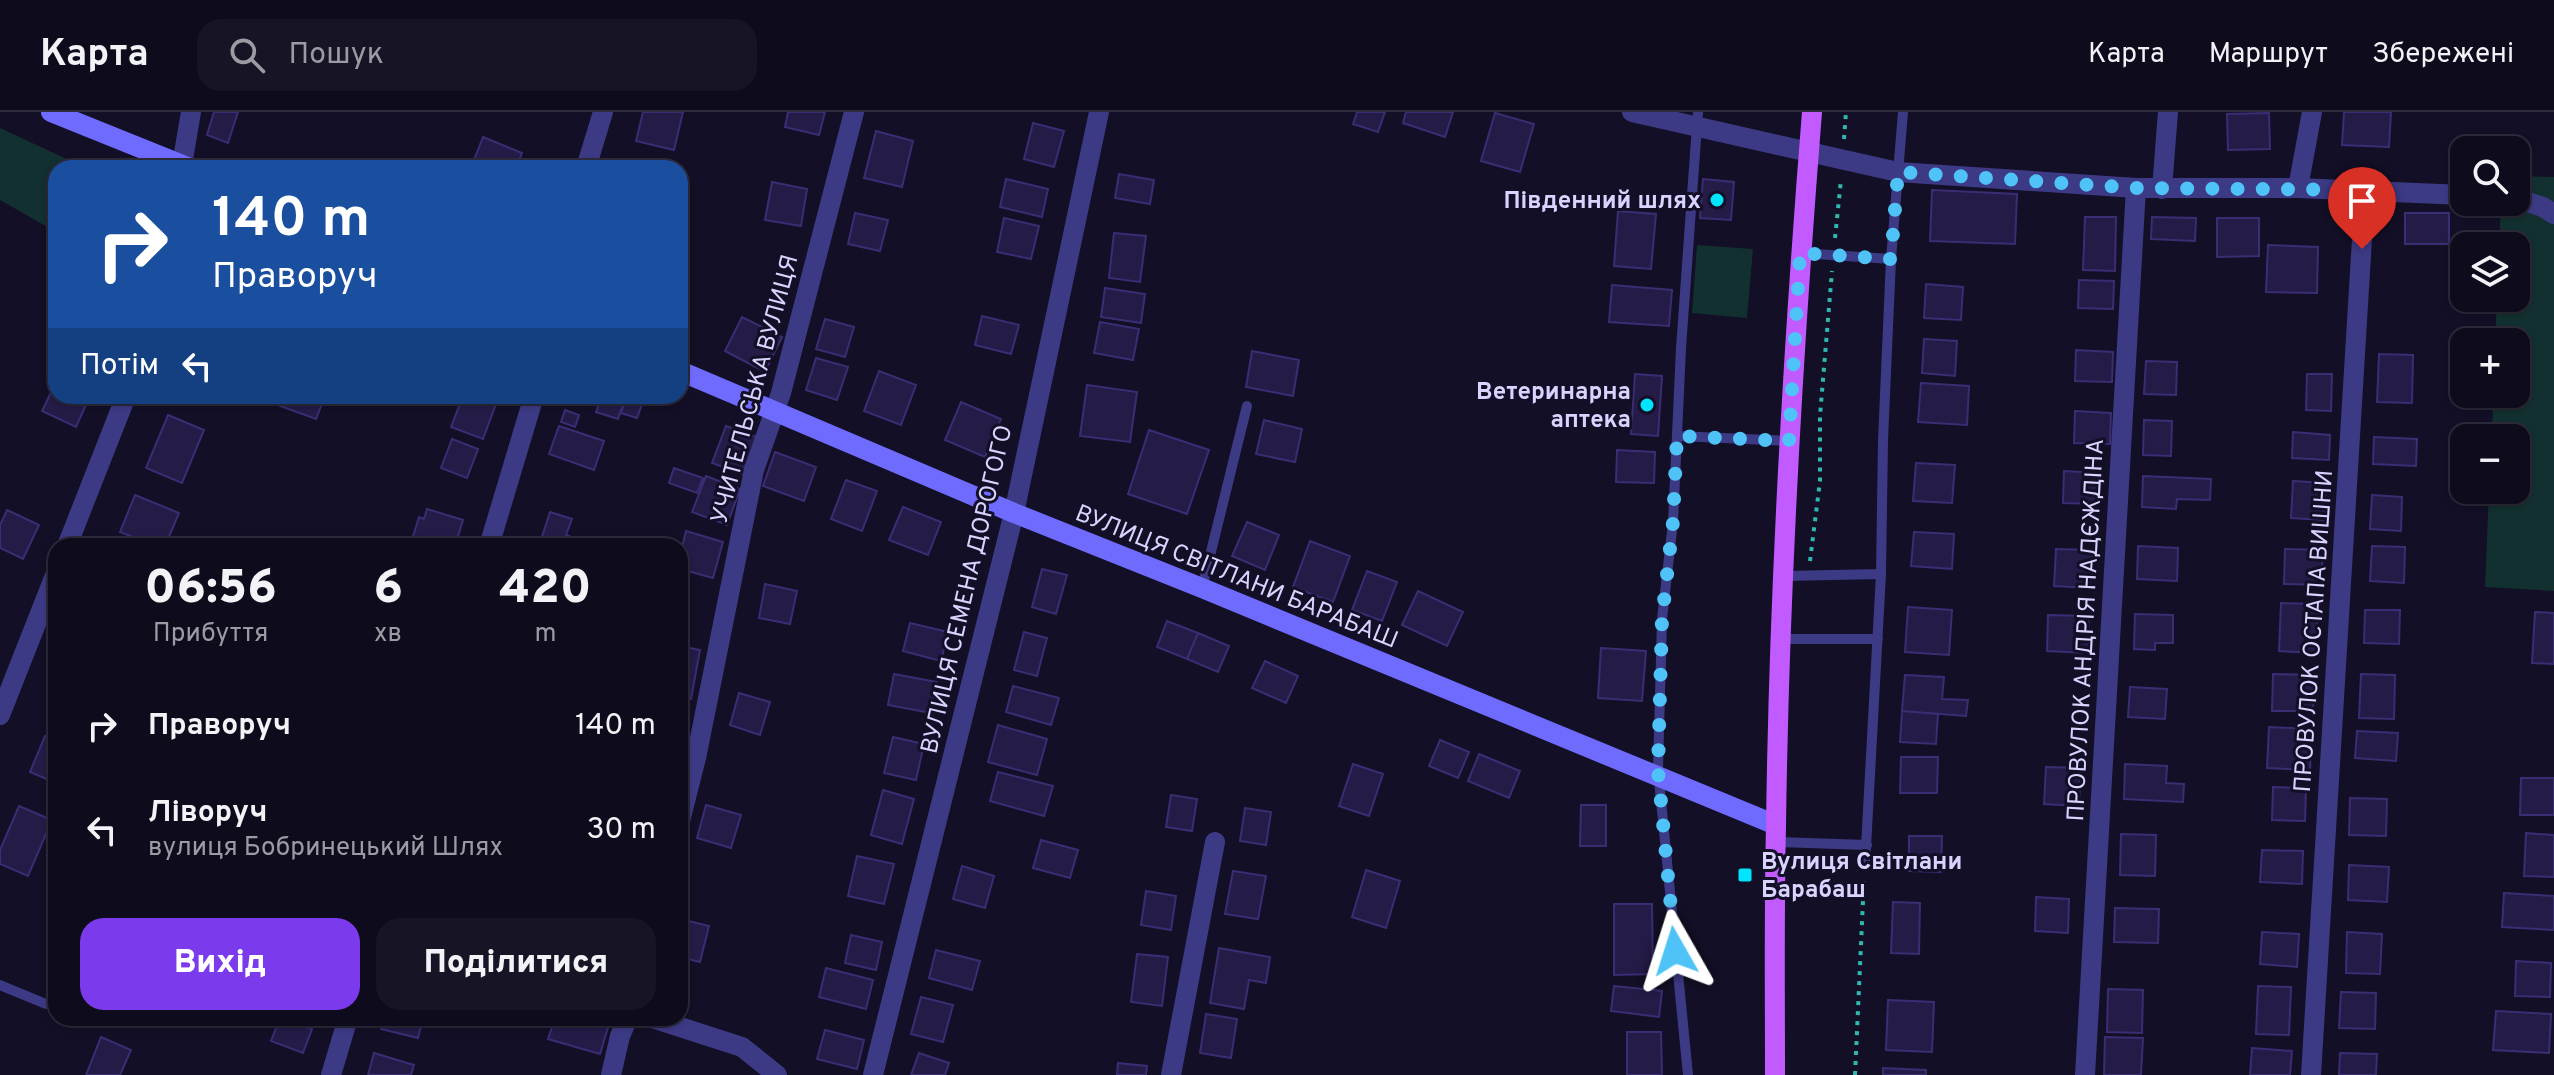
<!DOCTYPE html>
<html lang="uk">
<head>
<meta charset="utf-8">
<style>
	body { margin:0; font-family:Overpass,sans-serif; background:#171425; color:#f1f3f6; height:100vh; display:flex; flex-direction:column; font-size:30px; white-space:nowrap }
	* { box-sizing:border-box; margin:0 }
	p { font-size:26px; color:#9b9ba3 }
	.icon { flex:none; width:44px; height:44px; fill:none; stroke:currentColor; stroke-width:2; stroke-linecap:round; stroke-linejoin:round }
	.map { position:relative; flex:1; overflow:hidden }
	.sheet { position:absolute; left:48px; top:426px; width:640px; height:488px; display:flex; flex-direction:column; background:#0e0b1c; border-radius:24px; box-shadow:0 2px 6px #0004,0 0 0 2px #2e2b3b }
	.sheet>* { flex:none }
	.hud { position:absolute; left:48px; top:48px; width:640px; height:244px; border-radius:24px; box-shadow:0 2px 6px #0004,0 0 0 2px #2e2b3b; background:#1a4fa0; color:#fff; overflow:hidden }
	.tools { position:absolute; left:2450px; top:24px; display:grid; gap:16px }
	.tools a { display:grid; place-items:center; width:80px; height:80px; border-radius:16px; background:#0e0b1c; box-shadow:0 2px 6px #0004,0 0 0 2px #2e2b3b; font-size:40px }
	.pin { position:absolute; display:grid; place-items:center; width:68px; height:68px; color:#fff; margin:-82px -34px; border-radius:50% 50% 50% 0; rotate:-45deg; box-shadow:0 0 8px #0007 }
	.pin .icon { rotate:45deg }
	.me { position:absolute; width:88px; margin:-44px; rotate:354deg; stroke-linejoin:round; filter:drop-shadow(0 0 6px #0008) }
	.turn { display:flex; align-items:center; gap:28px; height:168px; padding:0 32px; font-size:36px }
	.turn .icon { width:104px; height:104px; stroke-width:2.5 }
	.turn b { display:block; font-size:56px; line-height:68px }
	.then { display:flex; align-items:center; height:76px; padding:0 32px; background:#0003; gap:16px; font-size:30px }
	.eta { display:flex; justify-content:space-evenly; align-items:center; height:136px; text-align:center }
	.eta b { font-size:48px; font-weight:800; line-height:56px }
	.cta { display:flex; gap:16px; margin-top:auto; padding:16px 32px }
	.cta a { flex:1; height:92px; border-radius:24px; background:#7c3aed; color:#fff; font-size:32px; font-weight:800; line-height:92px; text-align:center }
	.cta a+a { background:#171425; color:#f1f3f6 }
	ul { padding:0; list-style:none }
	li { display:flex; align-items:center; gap:24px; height:104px; padding:0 32px }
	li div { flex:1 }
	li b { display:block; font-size:30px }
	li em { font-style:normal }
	header { display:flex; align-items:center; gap:48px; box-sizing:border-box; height:112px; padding:0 40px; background:#0e0b1c; border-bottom:2px solid #2e2b3b }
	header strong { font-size:38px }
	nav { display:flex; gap:44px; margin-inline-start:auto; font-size:28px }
	.search { width:560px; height:72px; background:#171425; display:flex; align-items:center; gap:20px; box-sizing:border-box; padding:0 28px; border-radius:24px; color:#9b9ba3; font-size:30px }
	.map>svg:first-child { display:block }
	.green { fill:#12302f }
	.building { fill:#241b47; stroke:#3b2d73; stroke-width:2 }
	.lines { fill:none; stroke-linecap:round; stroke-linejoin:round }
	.path { stroke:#2fb8b0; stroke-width:4; stroke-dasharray:4 6; stroke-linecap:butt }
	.lane { stroke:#3d3a85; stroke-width:10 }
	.street { stroke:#3d3a85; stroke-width:20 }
	.secondary { stroke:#6f6bff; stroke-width:20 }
	.primary { stroke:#c25bff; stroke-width:20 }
	.route { stroke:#4fc3f7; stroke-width:14; stroke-dasharray:0 25.2 }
	.poi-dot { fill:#00e5ff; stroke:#130f26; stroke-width:3 }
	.labels { text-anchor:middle; stroke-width:6; stroke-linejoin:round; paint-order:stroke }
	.poi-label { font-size:24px; font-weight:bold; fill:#d9d4ff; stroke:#130f26; text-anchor:end }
	.street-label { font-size:24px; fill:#d9d4ff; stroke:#130f26 }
</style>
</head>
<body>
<header>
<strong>Карта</strong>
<div class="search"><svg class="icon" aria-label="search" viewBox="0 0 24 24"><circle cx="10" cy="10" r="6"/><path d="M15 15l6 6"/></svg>Пошук</div>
<nav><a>Карта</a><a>Маршрут</a><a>Збережені</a></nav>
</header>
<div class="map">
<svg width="2554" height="963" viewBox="0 0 2554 963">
	<rect width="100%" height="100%" fill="#130f26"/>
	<path class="green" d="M0,16L86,56H56V120L0,88Z
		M2516,64L2554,65V479L2485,475L2489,378H2516V326H2492L2493,282H2516V230H2495L2497,186H2516V134H2499L2501,90H2516Z
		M1697,133L1753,137L1747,206L1692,201Z"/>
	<path class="building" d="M214,0H238L228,31L207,23Z
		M643,0H683L674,38L636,29Z
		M788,0H825L819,23L785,15Z
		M1357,0H1385L1378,20L1353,12Z
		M1406,0H1453L1445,25L1403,11Z
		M2344,0H2391L2389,35L2342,33Z
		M1495,1L1534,12L1520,60L1481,49Z
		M2269,1L2270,37L2228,38L2227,2Z
		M1033,11L1064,19L1054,55L1024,47Z
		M876,19L913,29L902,75L864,66Z
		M483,25L522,41L516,56H471Z
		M1119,62L1154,68L1150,92L1115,86Z
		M1006,67L1048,77L1042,105L1000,95Z
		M1703,67L1734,70L1731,108L1700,106Z
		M772,70L807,77L801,114L765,108Z
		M1932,78L2017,82L2015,132L1930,129Z
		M1618,99L1656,102L1651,157L1614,154Z
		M855,101L888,108L880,139L848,132Z
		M2405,101H2449V132H2405Z
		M2085,105H2116L2115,159L2083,158Z
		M2152,105L2196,106L2195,129L2151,127Z
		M1004,106L1039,114L1031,147L997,140Z
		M2217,106H2259V144L2217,145Z
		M1114,121L1146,124L1140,170L1109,166Z
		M2268,133L2318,135L2317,181L2266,180Z
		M2079,168L2114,169L2113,197L2078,196Z
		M1926,172L1963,175L1961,208L1924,206Z
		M1612,173L1672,178L1669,214L1609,210Z
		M1105,176L1145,182L1141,211L1101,205Z
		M982,204L1019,213L1011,242L975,233Z
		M742,205L782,225L765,260L725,239Z
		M825,207L854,215L845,245L816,237Z
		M1100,210L1139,217L1133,248L1094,241Z
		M1924,227L1957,229L1955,264L1922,261Z
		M2076,238L2113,240L2112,270L2075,269Z
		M1252,239L1299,248L1293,284L1246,275Z
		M2379,242L2413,243L2412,291L2377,290Z
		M816,246L848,255L837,288L806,278Z
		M2146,249L2177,250L2176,283L2144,282Z
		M879,259L916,273L901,313L864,299Z
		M1635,262L1662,264L1658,324L1631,322Z
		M2307,262H2332L2331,299L2306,298Z
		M56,270V284H90L76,315L42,299Z
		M1921,271L1969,274L1967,313L1918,310Z
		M1087,273L1137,280L1130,330L1080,324Z
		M283,284H325L316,307L280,294Z
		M463,284H484L497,289L483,327L451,315Z
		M574,284H626L618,307L596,300L599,292Z
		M627,284H645L637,306L621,301Z
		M961,290L1001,307L985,345L945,328Z
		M565,298L579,303L575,315L561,310Z
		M2075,299L2111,301L2110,332L2074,331Z
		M168,303L204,318L182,371L146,356Z
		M1264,308L1302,317L1295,350L1256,342Z
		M2144,308L2172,309L2171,344L2143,343Z
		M559,314L604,329L594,358L549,342Z
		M726,314L757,325L742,362L712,351Z
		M1149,318L1209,338L1187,402L1128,382Z
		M2293,320L2330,323L2329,348L2292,346Z
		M2374,325L2417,327L2416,354L2373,352Z
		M452,327L478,337L467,366L441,356Z
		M1617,338L1655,340L1654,371L1616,370Z
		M775,340L816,355L804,389L763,374Z
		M1916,351L1955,353L1952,391L1913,389Z
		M674,356L703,366L697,381L669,371Z
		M2064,359L2097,361L2095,392L2063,391Z
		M706,364L740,377L727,413L692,400Z
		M2143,364L2211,367L2210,388L2177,387L2176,397L2142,395Z
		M846,368L877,379L862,419L831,407Z
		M2293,369L2326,371L2324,408L2291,406Z
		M135,383L179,401L165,434H156L120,420Z
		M2372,383L2402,385L2401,419L2370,417Z
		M903,395L941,410L928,443L889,428Z
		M427,397L463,408L455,434H410L419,405L424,407Z
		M7,398L39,413L23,447L0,436V413Z
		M550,400L572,407L566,423L575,426L572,434H539Z
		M1247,410L1279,423L1265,458L1232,444Z
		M686,419L723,430L713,466L680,457V443Z
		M1914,420L1954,422L1952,457L1911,454Z
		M1310,429L1350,444L1333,490L1293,475Z
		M2138,434L2178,436L2177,469L2137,467Z
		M2372,434L2405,435L2404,471L2370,469Z
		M2056,437L2092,438L2090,476L2054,474Z
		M2285,437L2323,438L2321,473L2284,472Z
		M1042,457L1067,463L1056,502L1032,495Z
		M1367,459L1397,470L1382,509L1352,498Z
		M765,472L797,479L790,512L759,506Z
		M1418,479L1463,500L1447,534L1402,513Z
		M2281,491L2318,492L2316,541L2279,539Z
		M1908,495L1952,498L1949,543L1905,540Z
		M2365,498H2400L2399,532L2364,531Z
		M2535,500L2554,501V552L2532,551Z
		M2135,502L2173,503V531H2155V538L2134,537Z
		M2048,503L2089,504L2087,541L2047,539Z
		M1167,509L1198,521L1187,547L1157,535Z
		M910,511L948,520L941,549L903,539Z
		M1024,520L1047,526L1037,564L1014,558Z
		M1198,521L1229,534L1218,560L1187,547Z
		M680,534L700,538L691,587L680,585Z
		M1601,536L1646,539L1642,589L1598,586Z
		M1265,549L1298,564L1286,591L1252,576Z
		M894,562L937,570L931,601L888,593Z
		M2273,562L2313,563V599H2272Z
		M2361,562L2395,563L2394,607L2359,606Z
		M1905,563L1944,565L1942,587L1968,588L1966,604L1902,599Z
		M1013,574L1059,586L1051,613L1006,600Z
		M2130,575L2167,577L2165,607L2128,605Z
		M739,581L770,590L760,623L730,613Z
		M1902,599L1938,602L1936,632L1900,630Z
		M998,613L1047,627L1037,663L988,650Z
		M2269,615L2312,617L2310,658L2267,656Z
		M2357,619L2398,621L2396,649L2355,646Z
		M45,624L56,628V671L30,660Z
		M893,625L924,632L916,668L884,661Z
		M1440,628L1469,640L1458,666L1429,654Z
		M1479,642L1520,659L1509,686L1468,669Z
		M1901,645H1938L1937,681H1900Z
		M1353,652L1383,662L1369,704L1339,694Z
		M2125,652L2167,654L2166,671L2184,672L2183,690L2124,687Z
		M2046,655L2081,656L2079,694L2044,692Z
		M998,660L1053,674L1044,704L990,689Z
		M2521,666H2554V703H2520Z
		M2273,675L2306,676L2305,709L2272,708Z
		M883,678L914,687L902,732L871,723Z
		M1171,683L1197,687L1192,719L1166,715Z
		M2350,686L2387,687L2386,724L2349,723Z
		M706,693L741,703L731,736L697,726Z
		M1581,693H1606V734H1580Z
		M19,694L52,708L28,764L0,752V738Z
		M1245,696L1271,700L1266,733L1240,729Z
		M2526,721L2554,723V765L2524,764Z
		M2121,722L2156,723L2155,764L2120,763Z
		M1909,724H1942L1941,760L1909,759Z
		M1041,728L1078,738L1070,766L1033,756Z
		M2262,738L2303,739L2302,772L2260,770Z
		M857,744L894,752L884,792L848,784Z
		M2349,753L2389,755L2387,790L2348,788Z
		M962,754L994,764L985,796L953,787Z
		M1366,758L1400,769L1386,816L1352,805Z
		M1233,759L1266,764L1258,807L1225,802Z
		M1146,779L1176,784L1171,818L1141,813Z
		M2504,781L2554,784V818L2502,815Z
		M2036,785L2069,787L2068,821L2035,819Z
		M1893,790L1920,791L1919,842L1891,841Z
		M1614,792H1652L1653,862L1614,863Z
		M2115,796L2159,797L2158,831L2114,830Z
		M680,807L709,814L700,850L680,845Z
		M2262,820L2299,822L2297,855L2260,852Z
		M2347,820L2382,822L2380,862L2346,861Z
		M851,823L882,830L876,858L845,851Z
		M1219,836L1270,845L1266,871L1249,868L1244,897L1210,891Z
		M936,838L980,849L972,878L929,866Z
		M1137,842L1168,845L1162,894L1131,890Z
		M2516,849L2551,851L2550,885L2515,884Z
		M826,856L873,868L866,897L819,885Z
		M1614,874L1662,879L1659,905L1611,899Z
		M2258,874L2291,875L2289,923L2256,922Z
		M2108,877L2143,878L2142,921L2107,920Z
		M2341,880L2376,881L2375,917L2339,916Z
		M921,885L953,893L943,930L911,922Z
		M1888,888L1934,890L1932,940L1886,938Z
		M2496,899L2551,902L2549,941L2493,938Z
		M1206,902L1237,907L1231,946L1200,941Z
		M280,906L312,917L303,941L271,929Z
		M384,906H423L418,926L381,917Z
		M555,906H590L609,912L600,942L548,927Z
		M825,918L864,928L857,957L817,947Z
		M1627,920H1661L1662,963H1627Z
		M101,925L131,938L120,963H86Z
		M2105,925L2143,926L2141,963H2104Z
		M2252,936L2292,939L2290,963H2250Z
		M374,941L414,953L411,963H368Z
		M919,941L949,951L945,963H911Z
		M2340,941L2377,942L2376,963H2339Z
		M1118,951L1147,954L1146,963H1117Z
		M1883,956L1926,958V963H1883Z"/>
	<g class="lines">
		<path class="path" d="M1844,27L1846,0
			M211,48L231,56
			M1835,126L1841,68
			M1810,449L1820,369V304L1832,159
			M1855,963L1864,767"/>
		<path class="lane" d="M1800,141L1891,147
			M1677,324L1789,329
			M1784,464L1881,462
			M1202,476L1247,294
			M1782,527H1878
			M1776,730L1867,733
			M1865,753L1881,462L1883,328L1891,147L1903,0
			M0,873L46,892
			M1688,963L1658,658L1662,507L1673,410L1681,236L1698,0"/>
		<path class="street" d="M1632,0L1898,60L2136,76H2298L2464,83
			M182,53L191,0
			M586,56L603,0
			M2298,76L2312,0
			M2162,77L2168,0
			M2516,86L2543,95L2554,102
			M67,434L126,284
			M489,434L534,284
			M0,603L56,461
			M680,709L696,646L754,358L781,281L854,0
			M652,906L742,935L777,963
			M331,963L348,906
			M611,963L620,924L628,906
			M873,963L1014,401L1099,0
			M1171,963L1215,730
			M2085,963L2136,76
			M2311,963L2365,78"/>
		<path class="secondary" d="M51,0L190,56
			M680,259L1014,401L1202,476L1776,713"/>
		<path class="primary" d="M1775,963C1775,880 1774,797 1776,714C1779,476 1793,238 1812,0"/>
	</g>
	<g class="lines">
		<path class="route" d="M1675,839L1658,658L1662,507L1673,410L1677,324L1789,329L1800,141L1891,147L1898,60L2136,76L2365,78L2362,137"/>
	</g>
	<g class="poi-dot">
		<circle cx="1717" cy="88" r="8"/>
		<circle cx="1647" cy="293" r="8"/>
		<rect x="1737" y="755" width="16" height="16" rx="4"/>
	</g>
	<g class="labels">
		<g class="poi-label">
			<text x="1701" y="96">Південний шлях</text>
			<text x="1631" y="287">Ветеринарна<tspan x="1631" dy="28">аптека</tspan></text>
			<text x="1761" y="757" text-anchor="start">Вулиця Світлани<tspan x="1761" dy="28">Барабаш</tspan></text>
		</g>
		<g class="street-label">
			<text transform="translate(754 277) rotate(-75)" y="8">УЧИТЕЛЬСЬКА ВУЛИЦЯ</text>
			<text transform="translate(1237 464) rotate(22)" y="8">ВУЛИЦЯ СВІТЛАНИ БАРАБАШ</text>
			<text transform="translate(966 477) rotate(-77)" y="8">ВУЛИЦЯ СЕМЕНА ДОРОГОГО</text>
			<text transform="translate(2085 518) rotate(-87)" y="8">ПРОВУЛОК АНДРІЯ НАДЄЖДІНА</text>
			<text transform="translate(2313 519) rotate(-86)" y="8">ПРОВУЛОК ОСТАПА ВИШНИ</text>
		</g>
	</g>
</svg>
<div class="tools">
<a><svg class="icon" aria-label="search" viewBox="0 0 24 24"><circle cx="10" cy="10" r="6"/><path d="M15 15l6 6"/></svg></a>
<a><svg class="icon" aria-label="layers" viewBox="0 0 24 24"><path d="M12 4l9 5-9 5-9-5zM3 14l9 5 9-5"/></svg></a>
<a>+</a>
<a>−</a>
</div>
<div class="pin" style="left:2362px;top:137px;background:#d93025"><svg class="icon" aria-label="arrive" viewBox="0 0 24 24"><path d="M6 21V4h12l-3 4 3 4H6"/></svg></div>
<svg class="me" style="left:1675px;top:839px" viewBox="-20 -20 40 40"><path d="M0-17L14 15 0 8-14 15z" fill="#4fc3f7" stroke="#fff" stroke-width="4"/></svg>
<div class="hud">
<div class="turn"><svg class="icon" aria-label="right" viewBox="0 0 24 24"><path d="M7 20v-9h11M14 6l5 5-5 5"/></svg><div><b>140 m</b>Праворуч</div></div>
<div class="then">Потім<svg class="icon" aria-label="left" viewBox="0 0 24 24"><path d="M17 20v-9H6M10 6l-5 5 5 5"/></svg></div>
</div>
<section class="sheet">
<div class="eta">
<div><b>06:56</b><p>Прибуття</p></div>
<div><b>6</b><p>хв</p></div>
<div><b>420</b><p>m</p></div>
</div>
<ul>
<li><svg class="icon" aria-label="right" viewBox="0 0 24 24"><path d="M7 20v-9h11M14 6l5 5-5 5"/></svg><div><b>Праворуч</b></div><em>140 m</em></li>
<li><svg class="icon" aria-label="left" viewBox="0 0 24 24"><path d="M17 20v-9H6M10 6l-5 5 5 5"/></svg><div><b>Ліворуч</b><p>вулиця Бобринецький Шлях</p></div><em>30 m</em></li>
</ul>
<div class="cta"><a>Вихід</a><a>Поділитися</a></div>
</section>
</div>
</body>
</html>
